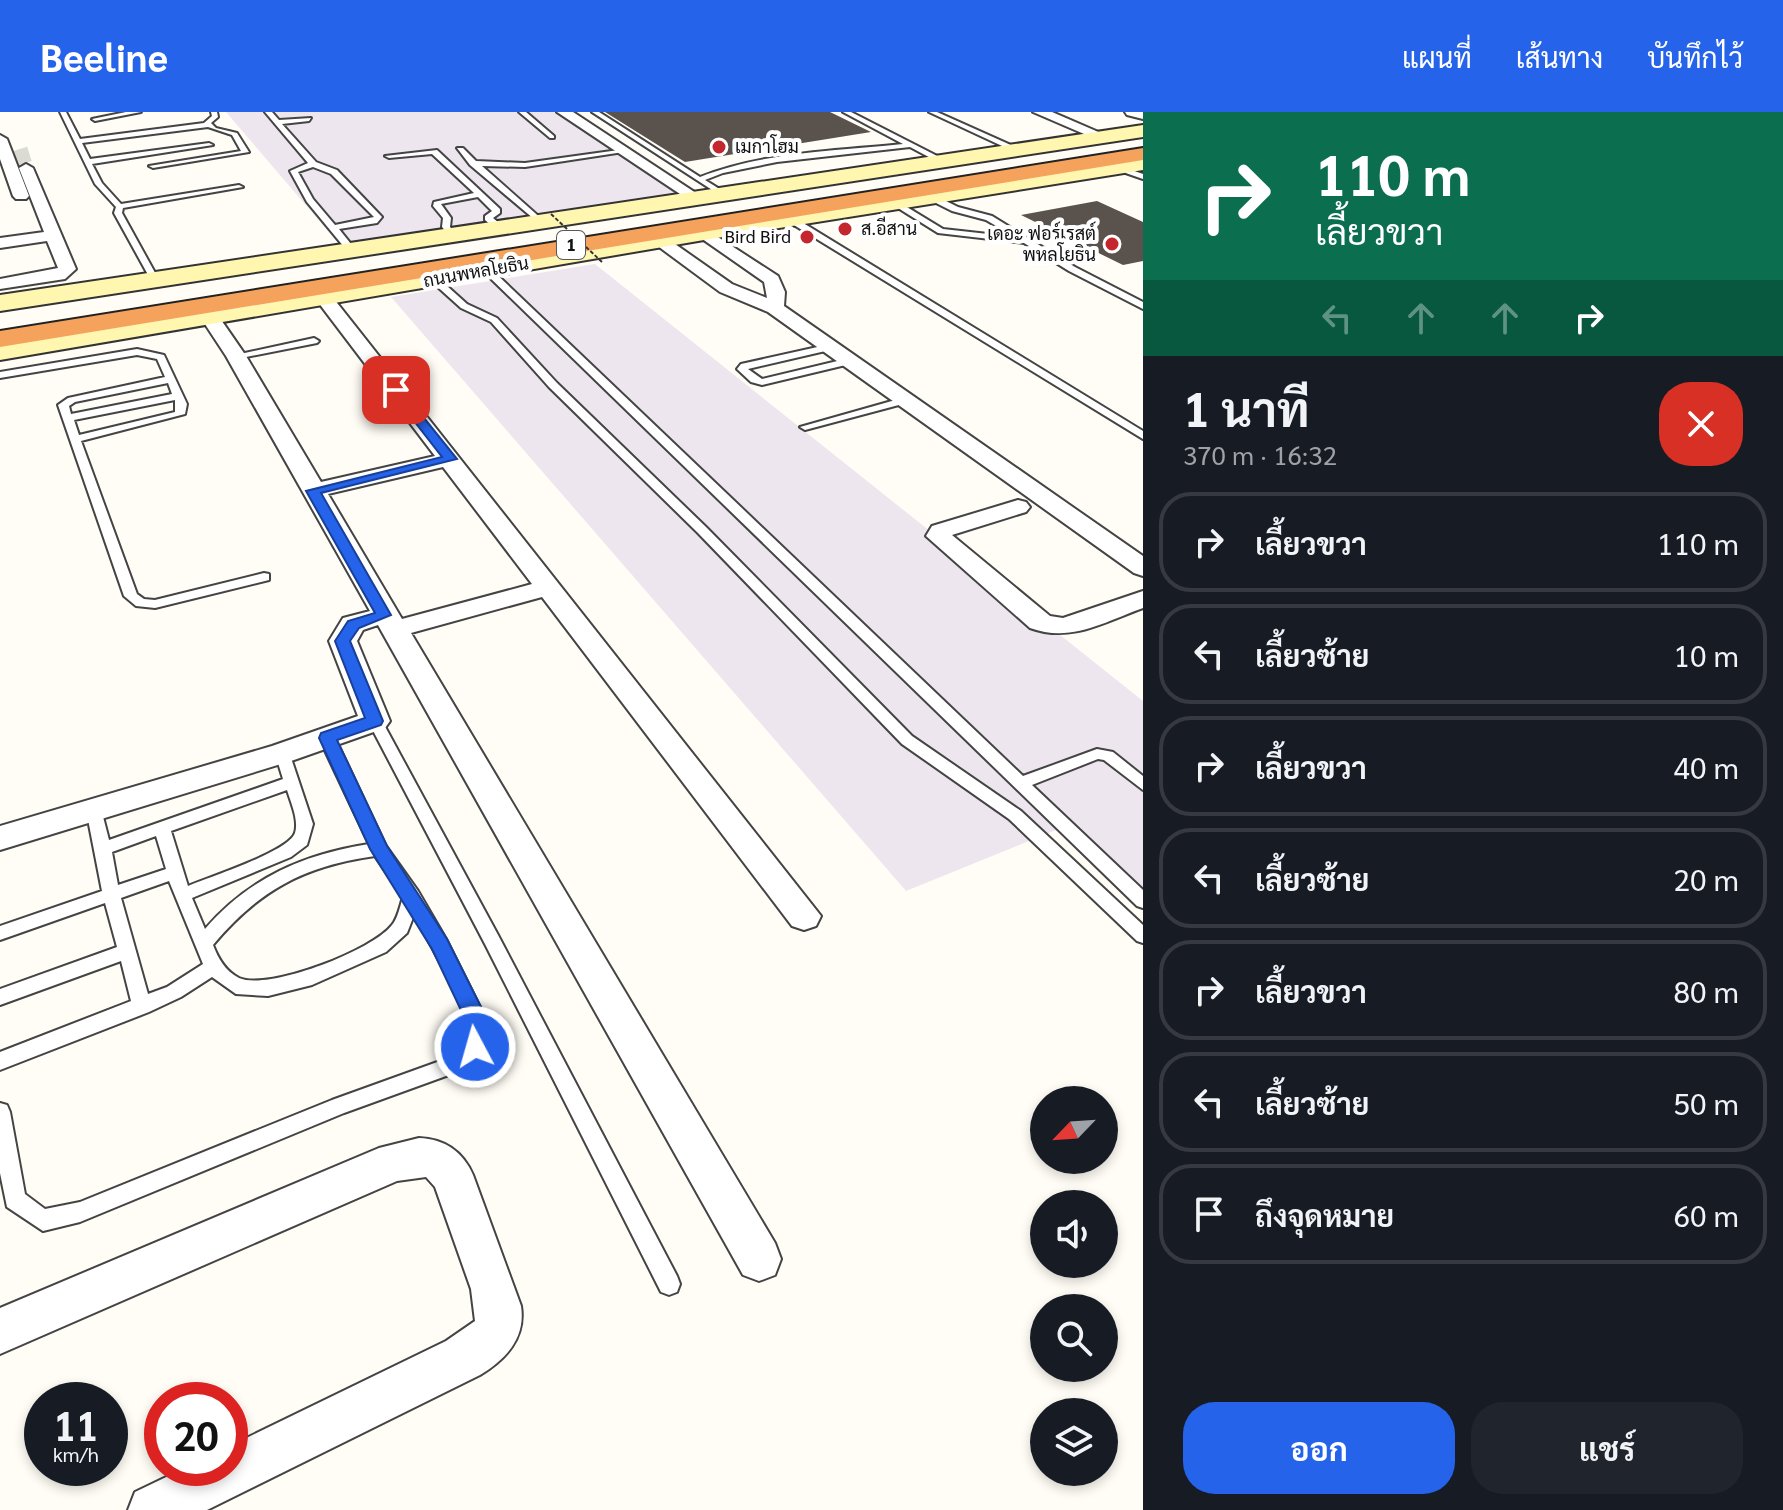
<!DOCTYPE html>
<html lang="th">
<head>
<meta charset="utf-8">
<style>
	body { margin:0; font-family:Georgia,Sarabun,serif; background:#20242c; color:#f1f3f6; height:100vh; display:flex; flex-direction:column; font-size:30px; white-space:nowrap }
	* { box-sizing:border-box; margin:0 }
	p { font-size:26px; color:#9ea1a6 }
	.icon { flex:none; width:44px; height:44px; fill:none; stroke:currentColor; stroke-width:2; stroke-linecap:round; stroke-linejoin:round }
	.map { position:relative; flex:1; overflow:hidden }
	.panel { display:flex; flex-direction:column; background:#171b24; width:640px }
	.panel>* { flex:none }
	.hud { background:#0b6e4f; color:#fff; overflow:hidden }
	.needle { width:52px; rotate:245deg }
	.controls { position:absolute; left:1030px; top:974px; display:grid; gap:16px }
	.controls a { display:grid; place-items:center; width:88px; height:88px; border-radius:50%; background:#171b24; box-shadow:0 4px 12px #0003; font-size:40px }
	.speed { position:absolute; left:24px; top:1270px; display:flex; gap:16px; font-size:40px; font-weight:700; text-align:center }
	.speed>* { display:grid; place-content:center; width:104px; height:104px; border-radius:50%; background:#171b24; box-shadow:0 4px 12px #0003; line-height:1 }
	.speed small { font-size:20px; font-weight:400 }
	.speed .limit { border:12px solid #d22; background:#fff; color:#111 }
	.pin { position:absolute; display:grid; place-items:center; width:68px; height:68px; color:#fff; margin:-34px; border-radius:16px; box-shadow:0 4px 12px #0006 }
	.me { position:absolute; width:88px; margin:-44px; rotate:354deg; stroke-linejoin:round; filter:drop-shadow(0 0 6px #0008) }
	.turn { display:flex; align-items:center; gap:28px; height:168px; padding:0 40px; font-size:36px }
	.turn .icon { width:104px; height:104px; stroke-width:2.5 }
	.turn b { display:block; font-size:56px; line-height:68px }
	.lanes { display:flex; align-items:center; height:76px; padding:0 40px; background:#0003; justify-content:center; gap:40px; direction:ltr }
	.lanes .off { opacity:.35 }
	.round { display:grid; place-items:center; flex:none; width:84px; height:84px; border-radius:32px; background:#20242c }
	.overview { display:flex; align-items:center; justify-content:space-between; height:136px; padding:0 40px }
	h1 { font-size:48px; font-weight:700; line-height:60px }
	.action { display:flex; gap:16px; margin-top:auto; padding:16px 40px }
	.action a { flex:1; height:92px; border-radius:32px; background:#2563eb; color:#fff; font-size:32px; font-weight:700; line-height:92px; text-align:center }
	.action a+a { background:#20242c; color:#f1f3f6 }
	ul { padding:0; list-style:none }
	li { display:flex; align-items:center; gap:24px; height:100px; margin:0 16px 12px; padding:0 24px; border:4px solid #363941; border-radius:32px }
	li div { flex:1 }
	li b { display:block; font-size:30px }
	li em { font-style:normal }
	header { display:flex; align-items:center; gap:48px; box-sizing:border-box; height:112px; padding:0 40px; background:#2563eb; color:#fff }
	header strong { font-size:38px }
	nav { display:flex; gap:44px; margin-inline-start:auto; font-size:28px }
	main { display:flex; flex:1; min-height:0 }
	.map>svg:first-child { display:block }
	.industrial { fill:#eee6ef }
	.building { fill:#5a524d }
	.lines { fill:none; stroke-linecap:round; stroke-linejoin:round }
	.street-tunnel { stroke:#dbdad3; stroke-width:15; stroke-dasharray:15 8; stroke-linecap:butt }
	.lane-casing { stroke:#444; stroke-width:4 }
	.street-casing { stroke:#444; stroke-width:4 }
	.secondary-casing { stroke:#333; stroke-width:4 }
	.highway-casing { stroke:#222; stroke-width:4 }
	.lane { fill:#fff; fill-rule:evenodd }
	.street { fill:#fff; fill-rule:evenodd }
	.secondary { fill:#fff6b0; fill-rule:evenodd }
	.highway { fill:#f5a25d; fill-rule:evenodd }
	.path-bridge { stroke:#333; stroke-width:2; stroke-dasharray:4 2; stroke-linecap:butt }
	.route { fill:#2563eb; stroke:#184099; stroke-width:2 }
	.poi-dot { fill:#c4262e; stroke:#fff; stroke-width:3 }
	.labels { text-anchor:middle; stroke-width:8; stroke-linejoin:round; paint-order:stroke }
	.far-poi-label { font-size:18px; fill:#111; stroke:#fff; text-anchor:start }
	.shield { fill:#fff; stroke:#585858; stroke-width:2 }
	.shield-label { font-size:18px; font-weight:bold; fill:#111 }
	.far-street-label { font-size:18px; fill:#111; stroke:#fff }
</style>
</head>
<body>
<header>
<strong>Beeline</strong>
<nav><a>แผนที่</a><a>เส้นทาง</a><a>บันทึกไว้</a></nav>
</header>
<main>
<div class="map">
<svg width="1143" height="1398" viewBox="0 0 1143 1398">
	<rect width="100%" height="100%" fill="#fffdf5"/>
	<path class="industrial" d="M226,0H554L678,82L339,132Z
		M595,152L1143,589V794L1061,716L906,779L391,185Z"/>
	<path class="building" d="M605,0H830L871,20L685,50Z
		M1097,89L1143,110V149L1123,153L1021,103Z"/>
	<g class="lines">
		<path class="street-tunnel" d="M20,37L26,56"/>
		<g class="lane-casing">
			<path id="lane" d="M60,0H66L80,27L204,11L212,4L211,0H217L218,5L211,11L216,16L237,21L249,40L153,56L149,54L241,39L232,23L208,15L82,31L90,47L209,31L213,33L92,52L102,71L121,92L239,73L243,75L123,96L122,101L159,168L152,170L114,101L116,95L95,72Z
				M126,0H141L95,9L92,7Z
				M265,0H272L279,8L311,6L309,9L282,12L316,50L337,58L382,105L377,111L339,117L355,137V141H349L307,90L290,59L308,51ZM313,55L331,62L374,105L335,113L313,87L298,60Z
				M519,0H526L554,24V26H550Z
				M592,0H599L700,65C763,40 836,39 903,32L843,0H851L947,49L940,51L910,35L777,50L723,61L705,68L726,81L723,85Z
				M929,0H937L1022,38L1015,40Z
				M457,36H463L476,49L525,51L626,37L630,39L525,55L482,54L544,109L541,113L470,53Z
				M437,38L500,97V101L493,106L504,115V119H498L485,108V104L492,99L478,85L441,92L451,106L450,115L459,124L452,126L442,115L443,106L433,94L434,90L474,81L432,42L389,46L385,44Z
				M1120,54L1143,62V67L1117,58Z
				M928,83H934L958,95L992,104L1075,155L1143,190V197L1069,159L1024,131L938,121L890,91L897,89L943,117L1015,125L986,108L952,99L928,87Z
				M789,106H795L1143,319V327L789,110Z
				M484,156H490L1023,664L1097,637L1113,640L1143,664V678L1104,648L1098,647L1032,673L1143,778V796L1137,794L484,160Z
				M431,165H437L467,192L497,206L557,271L706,415L912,624L1021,699L1143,813V831L1137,829L1009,707L902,632L698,421L549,275L491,210L461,196L431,169Z
				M314,226L319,229L317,231L236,247L231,244Z
				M831,232L836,235L834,237L748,257L762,267L850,246L855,249L854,251L762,273L751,270L737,257L741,252Z
				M137,237L164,243L187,292L185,302L81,329L137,482L144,487L155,488L264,461L269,462V468L155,496L136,494L124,484L58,293L68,286L165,265L157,247L137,243L0,266V260ZM168,271L172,282L71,302L69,294L75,290ZM175,288V300L79,323L74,308Z
				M906,285L910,286V290L805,318L800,315Z
				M375,604L382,609L498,823L677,1164L680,1172L677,1180L669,1183L661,1180L485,832L368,609Z
				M327,621L335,626L386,734L418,779L446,827L486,907C494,926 480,943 468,956L344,1001L80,1110L43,1119L7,1095L0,1061V991L7,993L10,1000L25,1082L45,1097L80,1090L332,988L454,944C462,935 468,929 469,917C470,902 424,821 414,803L407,821L386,840L312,873L268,884L236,882L212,865L181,885L149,900L0,958V940L131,889L121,849L0,893V877L117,835L105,791L0,828V814L102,779L86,697L88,693H100L109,728L283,667L275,641L283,636L288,637L313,712L307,733L291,745L192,786L205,817C249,766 304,742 369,732L319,626ZM287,678C291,691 299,708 295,721C288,740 209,765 188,774L171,719ZM156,724L166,757L118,773L112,740ZM375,744L403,785C400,794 398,806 392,813C373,838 269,879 239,866C225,859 218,846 213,833C259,778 304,754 375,744ZM169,769L203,852L167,875L148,882L121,786Z"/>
		</g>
		<g class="street-casing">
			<path id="street" d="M557,0H573L705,87L702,90H692Z
				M1033,0H1052L1110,25L1098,28Z
				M1125,0H1143V7L1127,3Z
				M0,23L7,27L29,84L26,87H16L13,84L0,47Z
				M26,52L33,56L76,157L65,167L0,177V167L58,156L47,129L0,136V126L44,120L19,56Z
				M704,116L778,164L785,180L784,194L1143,444V464L1134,461L768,200L720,180L651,129L659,124L665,125L732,172L767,186L764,170L698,124L696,121Z
				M324,181L330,182L821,804L816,814L804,818L792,814L542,485L411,521L775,1131L781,1147L775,1163L759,1169L743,1163L378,513L363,518L357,529L390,609L385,616L294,648L0,738V714L272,634L358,604L329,529L343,506L370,499L226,244L201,206L210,200L217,202L246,244L321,370L435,344L315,186ZM443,355L532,472L402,507L328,382Z
				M1018,388L1026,390L1030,395L1026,400L952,423L1050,504L1063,506L1143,479V496C1104,510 1071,531 1030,516L926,424L932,414Z
				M419,1026C445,1027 463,1040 473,1063L521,1194C526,1226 506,1247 480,1263L207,1398H128L135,1380L185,1356H230V1334L446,1229L475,1209L471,1177L435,1075L426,1065L397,1069L0,1242V1196L379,1036Z"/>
		</g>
		<g class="secondary-casing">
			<path id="secondary" d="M1143,13V25L0,199V183Z
				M1143,46V58L704,128L0,248V232L704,114Z"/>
		</g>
		<g class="highway-casing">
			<path id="highway" d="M1143,36V48L0,235V219Z"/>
		</g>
		<use href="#lane" class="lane"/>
		<use href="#street" class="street"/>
		<use href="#secondary" class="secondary"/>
		<use href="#highway" class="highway"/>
		<path class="path-bridge" d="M551,102L602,150"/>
	</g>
	<path class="route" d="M396,274L400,276L457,347L321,381L391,503L359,516L350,529L383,609L381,613L337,628L387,734L447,827L490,913L483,942L475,945L467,942L464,935L468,913L432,837L370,737L319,626L321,621L365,606L335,529L348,509L375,501L306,379L442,345L390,278Z"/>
	<g class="poi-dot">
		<circle cx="719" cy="35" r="8"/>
		<circle cx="845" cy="117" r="8"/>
		<circle cx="807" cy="125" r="8"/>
		<circle cx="1112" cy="132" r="8"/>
	</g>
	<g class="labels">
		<g class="far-poi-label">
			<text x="735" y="41">เมกาโฮม</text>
			<text x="861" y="123">ส.อีสาน</text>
			<text x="1096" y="128" text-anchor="end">เดอะ ฟอร์เรสต์<tspan x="1096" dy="21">พหลโยธิน</tspan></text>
			<text x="791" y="131" text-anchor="end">Bird Bird</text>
		</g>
		<rect class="shield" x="557" y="119" width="28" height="28" rx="6"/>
		<g class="shield-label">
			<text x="571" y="139">1</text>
		</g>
		<g class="far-street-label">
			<text transform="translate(476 160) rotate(-10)" y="6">ถนนพหลโยธิน</text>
		</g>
	</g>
</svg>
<div class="controls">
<a><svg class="needle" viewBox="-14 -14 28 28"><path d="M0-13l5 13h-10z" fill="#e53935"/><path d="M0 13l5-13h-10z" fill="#9ea1a6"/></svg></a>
<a><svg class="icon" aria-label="sound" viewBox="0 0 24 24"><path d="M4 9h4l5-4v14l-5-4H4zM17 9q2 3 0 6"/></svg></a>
<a><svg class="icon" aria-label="search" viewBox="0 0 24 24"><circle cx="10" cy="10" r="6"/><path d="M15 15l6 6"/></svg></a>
<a><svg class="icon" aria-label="layers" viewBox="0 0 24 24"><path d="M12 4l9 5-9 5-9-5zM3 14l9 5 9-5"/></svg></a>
</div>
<div class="speed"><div>11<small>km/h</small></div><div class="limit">20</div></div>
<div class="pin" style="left:396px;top:278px;background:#d93025"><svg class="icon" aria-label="arrive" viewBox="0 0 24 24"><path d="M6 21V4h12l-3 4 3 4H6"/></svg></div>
<svg class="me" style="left:475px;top:935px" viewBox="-20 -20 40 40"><circle r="17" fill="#2563eb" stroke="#fff" stroke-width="3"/><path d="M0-11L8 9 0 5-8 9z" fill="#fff"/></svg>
</div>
<section class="panel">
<div class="hud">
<div class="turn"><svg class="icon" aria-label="right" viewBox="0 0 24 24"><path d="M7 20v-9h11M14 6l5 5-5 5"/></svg><div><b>110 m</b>เลี้ยวขวา</div></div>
<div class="lanes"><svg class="icon off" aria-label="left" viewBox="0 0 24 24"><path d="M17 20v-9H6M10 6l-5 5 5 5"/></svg><svg class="icon off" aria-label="ahead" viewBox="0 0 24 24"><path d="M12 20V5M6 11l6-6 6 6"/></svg><svg class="icon off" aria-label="ahead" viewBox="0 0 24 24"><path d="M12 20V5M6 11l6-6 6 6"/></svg><svg class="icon" aria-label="right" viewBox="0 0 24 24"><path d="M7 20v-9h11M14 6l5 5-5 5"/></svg></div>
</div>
<div class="overview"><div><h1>1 นาที</h1><p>370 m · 16:32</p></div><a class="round" style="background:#d93025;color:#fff"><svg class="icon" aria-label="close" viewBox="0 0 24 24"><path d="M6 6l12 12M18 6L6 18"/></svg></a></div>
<ul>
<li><svg class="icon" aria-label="right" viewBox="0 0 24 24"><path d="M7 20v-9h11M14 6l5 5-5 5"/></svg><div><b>เลี้ยวขวา</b></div><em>110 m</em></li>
<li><svg class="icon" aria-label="left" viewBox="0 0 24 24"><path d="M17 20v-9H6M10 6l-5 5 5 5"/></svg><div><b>เลี้ยวซ้าย</b></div><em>10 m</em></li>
<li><svg class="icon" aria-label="right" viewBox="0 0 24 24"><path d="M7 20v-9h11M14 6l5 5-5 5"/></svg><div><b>เลี้ยวขวา</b></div><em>40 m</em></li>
<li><svg class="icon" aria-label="left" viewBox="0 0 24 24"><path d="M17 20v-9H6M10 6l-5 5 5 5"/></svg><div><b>เลี้ยวซ้าย</b></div><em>20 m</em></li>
<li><svg class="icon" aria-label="right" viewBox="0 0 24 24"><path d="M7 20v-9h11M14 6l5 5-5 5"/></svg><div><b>เลี้ยวขวา</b></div><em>80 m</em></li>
<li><svg class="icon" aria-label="left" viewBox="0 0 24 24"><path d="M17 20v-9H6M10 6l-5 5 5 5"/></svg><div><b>เลี้ยวซ้าย</b></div><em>50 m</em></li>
<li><svg class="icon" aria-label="arrive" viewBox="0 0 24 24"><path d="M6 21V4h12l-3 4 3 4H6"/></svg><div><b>ถึงจุดหมาย</b></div><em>60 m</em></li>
</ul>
<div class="action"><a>ออก</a><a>แชร์</a></div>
</section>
</main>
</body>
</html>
